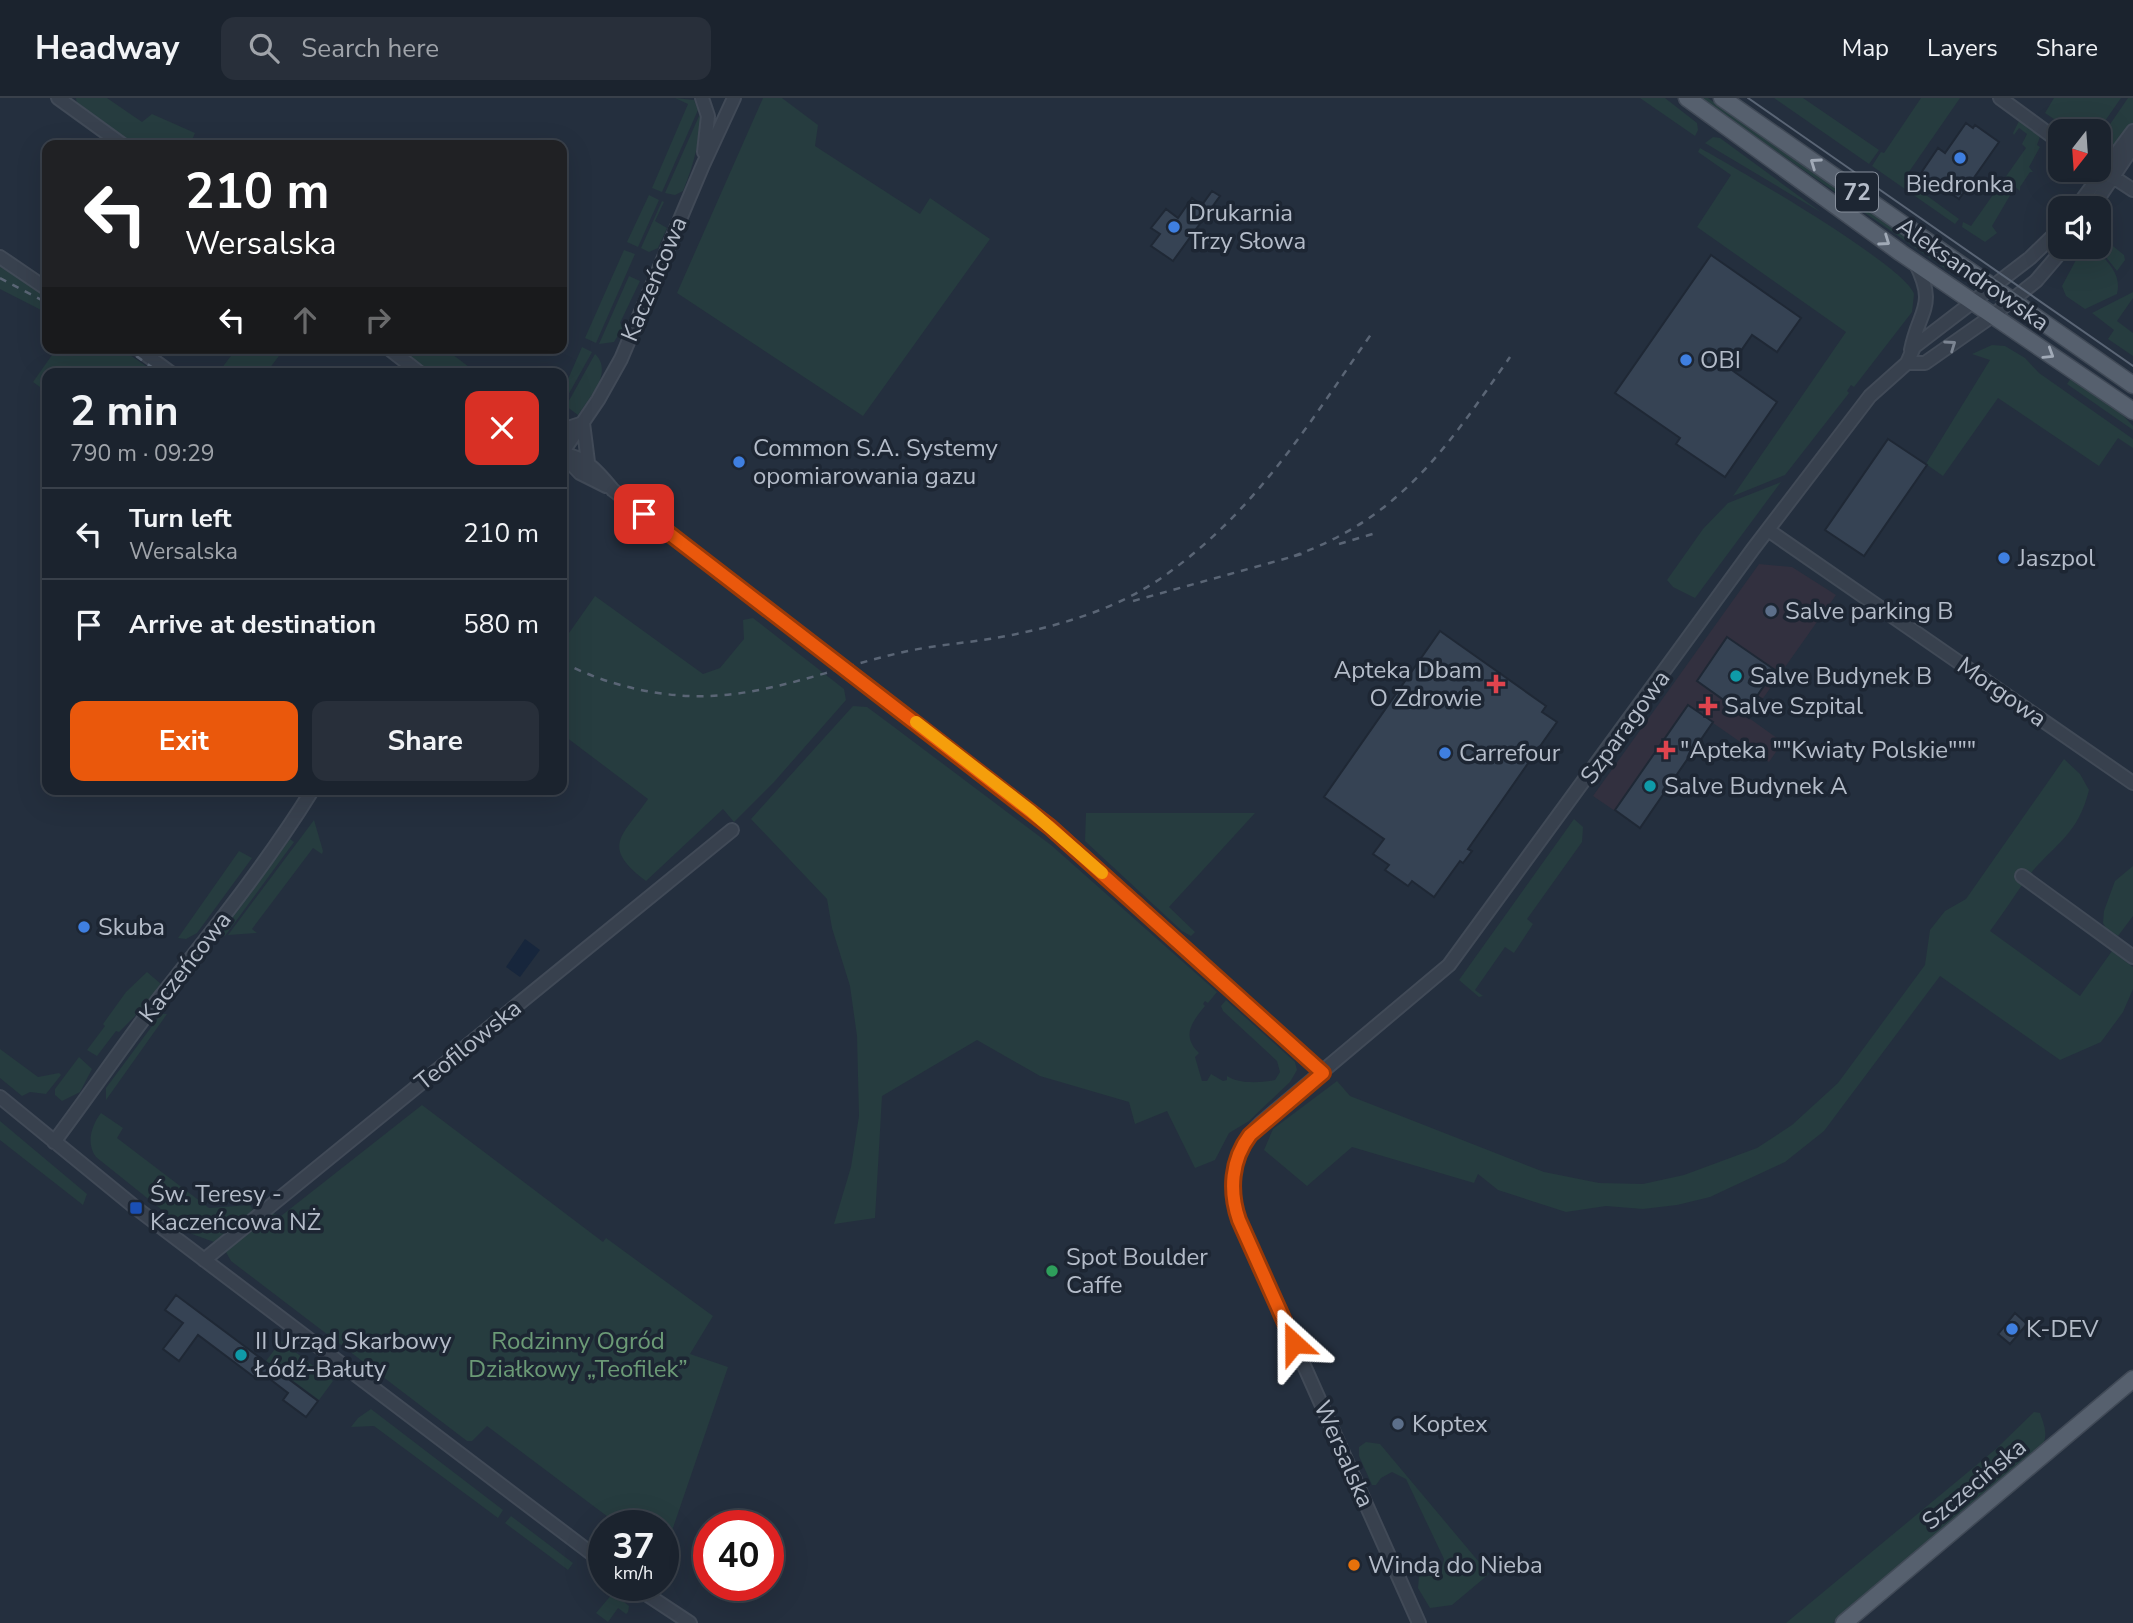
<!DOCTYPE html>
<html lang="en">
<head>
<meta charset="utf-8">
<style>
	body { margin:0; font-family:"Nunito Sans",sans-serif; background:#282f3a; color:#f1f3f6; height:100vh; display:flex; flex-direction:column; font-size:26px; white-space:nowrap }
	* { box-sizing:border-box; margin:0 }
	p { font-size:23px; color:#a0a4aa }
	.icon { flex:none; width:38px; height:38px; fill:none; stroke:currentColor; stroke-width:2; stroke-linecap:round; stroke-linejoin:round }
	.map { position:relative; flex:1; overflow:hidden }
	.panel { position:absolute; left:42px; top:270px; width:525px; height:427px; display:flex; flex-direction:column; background:#1b232e; border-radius:14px; box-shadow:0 7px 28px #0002,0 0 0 2px #39404a }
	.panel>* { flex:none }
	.guide { position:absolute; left:42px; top:42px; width:525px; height:214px; border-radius:14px; box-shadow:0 7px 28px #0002,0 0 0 2px #39404a; background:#202124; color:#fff; overflow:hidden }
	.needle { width:46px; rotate:197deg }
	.buttons { position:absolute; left:2048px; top:21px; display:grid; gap:14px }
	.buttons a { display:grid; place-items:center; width:63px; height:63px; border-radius:14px; background:#1b232e; box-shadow:0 7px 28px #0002,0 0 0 2px #39404a; font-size:35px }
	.speed { position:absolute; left:588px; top:1412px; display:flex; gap:14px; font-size:35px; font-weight:700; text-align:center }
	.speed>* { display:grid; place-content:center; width:91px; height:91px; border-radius:50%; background:#1b232e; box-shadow:0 7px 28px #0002,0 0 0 2px #39404a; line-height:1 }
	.speed small { font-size:18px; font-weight:400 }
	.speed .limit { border:10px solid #d22; background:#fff; color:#111 }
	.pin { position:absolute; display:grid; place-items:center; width:60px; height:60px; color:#fff; margin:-30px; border-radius:14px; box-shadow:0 4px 10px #0006 }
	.me { position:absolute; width:77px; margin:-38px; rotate:336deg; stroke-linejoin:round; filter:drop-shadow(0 0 5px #0008) }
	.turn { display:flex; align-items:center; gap:24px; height:147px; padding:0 28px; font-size:32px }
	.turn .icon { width:91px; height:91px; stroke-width:2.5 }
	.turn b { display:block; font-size:49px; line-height:60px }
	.lanes { display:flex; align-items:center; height:66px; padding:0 28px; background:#0003; justify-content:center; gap:35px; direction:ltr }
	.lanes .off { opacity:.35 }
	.round { display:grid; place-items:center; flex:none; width:74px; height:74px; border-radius:14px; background:#282f3a }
	.summary { display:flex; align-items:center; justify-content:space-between; height:119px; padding:0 28px }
	h1 { font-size:42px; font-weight:700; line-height:52px }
	.button { display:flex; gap:14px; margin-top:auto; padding:14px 28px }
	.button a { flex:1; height:80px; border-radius:14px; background:#ea580c; color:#fff; font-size:28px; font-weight:700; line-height:80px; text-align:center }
	.button a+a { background:#282f3a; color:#f1f3f6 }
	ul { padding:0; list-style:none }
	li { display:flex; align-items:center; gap:21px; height:91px; padding:0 28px; border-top:2px solid #39404a }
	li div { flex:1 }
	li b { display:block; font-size:26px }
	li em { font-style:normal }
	header { display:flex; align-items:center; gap:42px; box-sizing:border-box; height:98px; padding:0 35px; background:#1b232e; border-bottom:2px solid #39404a }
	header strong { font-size:33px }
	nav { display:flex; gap:38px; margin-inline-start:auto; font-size:24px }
	.search { width:490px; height:63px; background:#282f3a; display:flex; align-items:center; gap:18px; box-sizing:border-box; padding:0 24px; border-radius:14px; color:#a0a4aa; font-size:26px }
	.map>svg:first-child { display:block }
	.medical { fill:#32303f }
	.green { fill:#263c3f }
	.water { fill:#17263c }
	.building { fill:#364354; stroke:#1f2835; stroke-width:2 }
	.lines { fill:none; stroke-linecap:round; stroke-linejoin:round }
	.minor-casing { stroke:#414a57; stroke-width:16 }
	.major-casing { stroke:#414a57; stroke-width:19 }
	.minor { stroke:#38414e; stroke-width:12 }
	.major { stroke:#56606e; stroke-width:16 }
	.tram { stroke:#5a6575; stroke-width:2 }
	.rail { stroke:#5a6575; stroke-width:2.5; stroke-dasharray:7 7; stroke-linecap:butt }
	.oneway { stroke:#a1aab7 }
	.oneway2 { stroke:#7c8592 }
	.route-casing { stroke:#983908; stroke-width:18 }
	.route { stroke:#ea580c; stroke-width:12 }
	.slow { stroke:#f59e0b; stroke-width:12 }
	.shop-dot { fill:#3f7fe0; stroke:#1d2633; stroke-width:2.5 }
	.service-dot { fill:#5c6f8a; stroke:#1d2633; stroke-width:2.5 }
	.culture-dot { fill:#0f9aa8; stroke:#1d2633; stroke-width:2.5 }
	.health-dot { fill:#e0444e; stroke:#1d2633; stroke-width:2.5 }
	.transit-dot { fill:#1a4fb4; stroke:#1d2633; stroke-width:2.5 }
	.leisure-dot { fill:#2e9e5b; stroke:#1d2633; stroke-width:2.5 }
	.food-dot { fill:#e8710a; stroke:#1d2633; stroke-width:2.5 }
	.labels { text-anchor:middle; stroke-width:7; stroke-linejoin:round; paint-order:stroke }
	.shield { fill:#1d2633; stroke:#878f9c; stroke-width:2 }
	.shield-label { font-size:23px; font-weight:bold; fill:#b4bcc9 }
	.poi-label { font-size:24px; fill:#b4bcc9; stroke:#1d2633; text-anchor:start }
	.street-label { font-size:24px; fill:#b4bcc9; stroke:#1d2633 }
	.park-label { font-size:24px; fill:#6b9a76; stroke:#1d2633 }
</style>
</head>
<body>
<header>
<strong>Headway</strong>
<div class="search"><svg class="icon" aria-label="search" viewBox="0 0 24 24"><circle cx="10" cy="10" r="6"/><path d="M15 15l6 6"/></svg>Search here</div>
<nav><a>Map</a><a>Layers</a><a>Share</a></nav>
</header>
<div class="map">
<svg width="2133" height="1525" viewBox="0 0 2133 1525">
	<rect width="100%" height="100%" fill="#242f3e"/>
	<path class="medical" d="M1759,466L1792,469L1836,497L1749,620L1781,643L1780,648L1769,664L1713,625L1640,730L1593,698Z"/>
	<path class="green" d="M76,0H107L142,24L152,16L195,35L190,47H132L77,7Z
		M675,0L694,2L698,12L662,94L652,90L688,6Z
		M763,0H782L818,27L815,48L920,116L930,100L990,141L863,318L677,195Z
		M1640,0H1665L1697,25L1698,32L1695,38Z
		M1700,0H1708L1952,170L1950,174Z
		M1774,0H1803L1879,52L1869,66Z
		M1921,0H1960L1904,81L1959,121L1955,126L1872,68L1881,54L1884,55Z
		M2054,0H2121L2098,33H2072L2045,15Z
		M2128,0H2133V27L2117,50L2104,41V35Z
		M703,9C700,40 695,64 683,93L675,97L665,95Z
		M2019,23H2023L2041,36L2037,47L2040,49L2029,69L2033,74H2030L2020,89V93L2015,89L1992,128L1997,135L1985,144L1962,129L1963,124L1971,128L2026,50L2022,46L2027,36L2019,30L2014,37L2013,35Z
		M1713,39L1720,40L1822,115L1705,45Z
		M1700,50C1734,69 1906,168 1914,196L1912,214L1854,289L1851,287L1847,293L1849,295L1785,377L1733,398L1846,234L1697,129L1731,77L1698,54Z
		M649,97L659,102L638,149L627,144Z
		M662,103L664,104L655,123L667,130L658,150L649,154L641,150Z
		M2098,136L2124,157L2125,162L2117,173L2098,149Z
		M2083,149H2094C2107,164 2122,175 2117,196L2085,211L2066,198L2062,188Z
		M624,152L635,156L596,245L585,240Z
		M0,165L47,197V215L0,191Z
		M629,178L640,183L620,225L624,228L614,244L599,246Z
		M2133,194V200L2117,223L2133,235V258L2108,241L2114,232L2092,215Z
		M1992,247L2005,248L2025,260L2039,275L2133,341V350L2118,340L2099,368L1998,300L1943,378L1926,366L1990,262L1972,256Z
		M582,249L592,254L562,308V295Z
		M57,250H120L156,275H47V294L33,284Z
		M237,250H285L266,275H218Z
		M395,250H444L477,275H425Z
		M595,256C614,274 589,300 578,317L566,308Z
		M2071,280L2118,312L2133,328V332L2067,286Z
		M1781,384L1695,500L1673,489L1667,482L1703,431L1728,405Z
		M595,498L703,576L720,570L744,541L743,522L753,520L844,591L846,602L774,684L734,724L723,711L646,783C600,748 622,739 648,701L562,636V545Z
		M853,608L867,609L882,620L1051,747L1217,894L1208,905L1205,903L1203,906L1205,908C1192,924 1181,938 1199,955L1195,959L1202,983H1207L1211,976L1223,983L1227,982V978C1239,986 1260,985 1275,982L1280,974L1277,963L1223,913L1221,908L1226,902L1295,964L1297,972L1290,984L1249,1023L1229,1035L1215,1062L1195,1070L1167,1013L1135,1026L1129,1004L1040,978L977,942L882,998L875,1120L834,1126L851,1069L859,1018L857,938L850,888L832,830L827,801L751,721Z
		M2064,661L2080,676L2089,692C2077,741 2050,748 2024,784C2013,800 2002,817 1990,833L2080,898L2112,853L2133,869V891L2123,914L2101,944L2060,962L1940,878L1824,1033L1785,1064L1710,1099L1677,1107L1643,1111L1606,1108L1566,1114L1498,1092L1478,1076L1474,1085L1352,1049L1307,1088L1264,1052L1273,1031L1337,983L1350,998L1544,1074L1599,1085L1643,1086L1684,1077L1757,1050L1792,1027L1838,985L1925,867L1930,832L1945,813L1966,801Z
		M1086,715H1255L1169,809L1195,834L1191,838L1182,833L1085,743Z
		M1574,721L1583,729L1582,744L1527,821L1533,826L1514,855L1505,849L1475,892L1483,898L1479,899L1459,882Z
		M314,722L323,753L322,756L313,750L252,831L257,835L228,837Z
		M290,741L294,744L225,838L222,837V834Z
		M239,753L252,760L197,835L186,841L178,840Z
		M2133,768V818L2118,838L2107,832L2103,825L2104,813L2115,783Z
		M147,874L161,886L139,914L119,934L116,933L97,958L87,952L105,928L103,926L126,894Z
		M161,916H167L106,1002V990Z
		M0,951L38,979L59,975L61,977L46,996L30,994L22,998L0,980Z
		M79,959L92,971L80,994L62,1003L55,997V991Z
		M422,1007L603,1144L606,1140L713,1218L690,1256L728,1269L663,1459V1428H620L487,1328L472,1343H467L231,1163L226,1154L237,1140L270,1114L281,1118Z
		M101,1015L123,1030L117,1040L209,1110L250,1107L255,1115L214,1144L192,1136L96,1059C86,1046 91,1028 101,1015Z
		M0,1023L87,1096L83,1107L0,1042Z
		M281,1243L333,1283L319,1302L266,1263Z
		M371,1311L503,1412L498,1420L374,1328L351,1329L358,1320Z
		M2034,1314L2040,1315C2044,1327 2048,1335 2043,1347L1833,1525H1786L1997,1350Z
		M1366,1344L1380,1346L1489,1476L1452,1507L1430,1510L1418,1490L1419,1478H1430L1441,1475L1444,1461L1406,1381L1392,1374L1381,1380L1376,1387H1372L1359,1358V1349Z
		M511,1418L573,1465L568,1472L505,1425Z
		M613,1495L629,1508L628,1514L626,1516L618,1510L608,1524L596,1515Z"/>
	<path class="water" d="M525,841L540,852L520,879L506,869Z"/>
	<path class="building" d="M1966,25L1973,30L1975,27L1999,44L1959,101L1921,75L1938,50L1945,55Z
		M1212,93L1220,98L1173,163L1151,148L1160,136L1151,130L1166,111L1178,120L1192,100L1205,110L1202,107Z
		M1711,157L1801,220L1777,254L1752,237L1729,270L1777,304L1725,379L1676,346L1680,340L1615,295Z
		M1888,341L1927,367L1864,458L1825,432Z
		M1440,533L1546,608L1542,614L1557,624L1468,751L1472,753L1463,765L1460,763L1434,799L1412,783L1408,788L1385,772L1389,767L1373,756L1384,741L1324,699Z
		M1727,539L1775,572L1757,598L1762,601L1749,620L1697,583Z
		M1688,607L1713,624L1640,730L1615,712Z
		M176,1197L318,1303L306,1319L283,1302L288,1295L258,1272L254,1279L198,1237L179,1263L163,1251L183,1225L165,1212Z
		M2015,1215L2027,1226L2010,1246L1998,1236Z"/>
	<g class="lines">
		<g class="minor-casing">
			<path id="minor" d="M58,0L123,47
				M702,0L708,18L704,54
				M2000,0L2060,44
				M2107,75L2133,92
				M2076,110L2133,33
				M2092,110L2133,49
				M0,159L47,191
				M137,250L171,275
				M388,250L420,275
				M1911,252C1919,211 1938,209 1915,164
				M1907,265H1925L1992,218L2036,183L2065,149
				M583,325L588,364
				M562,332L583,325
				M562,355L598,302L621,261L703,67L734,0
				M562,356C586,359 597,373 613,392L1050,728L1323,975
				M562,356L580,375L606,388
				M1768,432L2133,685
				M2022,778L2133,859
				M0,999L136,1110L604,1465
				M54,1044C90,996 124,946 161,898C214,831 268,764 313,691
				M204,1162L732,732
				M634,1488L690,1525
				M1419,1525L1239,1122C1227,1086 1233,1051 1261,1025L1449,867L1753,451L1870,298L1907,265L1914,249L2030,160L2060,131"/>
		</g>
		<g class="major-casing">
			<path id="major" d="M1687,0L1901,155L2133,313
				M1722,0L2133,287
				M1844,1525L2133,1281"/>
		</g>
		<use href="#minor" class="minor"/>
		<use href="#major" class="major"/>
		<path class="tram" d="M1748,0L2133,268"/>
		<path class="rail" d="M0,180L47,205
			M125,250L160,275
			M1339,446L1379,434
			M1294,458C1402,419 1447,349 1510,259
			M1133,503L1302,456
			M562,564C600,584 645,596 689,598C760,601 827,572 895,556C926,548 958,546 989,541C1050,531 1116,513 1167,476C1259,410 1311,322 1374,232"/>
	</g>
	<defs><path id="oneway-chevron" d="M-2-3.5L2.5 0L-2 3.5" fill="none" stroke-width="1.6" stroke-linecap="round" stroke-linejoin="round" transform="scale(1.75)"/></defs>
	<g class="oneway">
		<use href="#oneway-chevron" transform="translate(1815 65) rotate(-145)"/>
		<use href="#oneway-chevron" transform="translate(1885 143) rotate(35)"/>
		<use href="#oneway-chevron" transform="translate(2049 256) rotate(32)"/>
	</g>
	<use class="oneway2" href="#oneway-chevron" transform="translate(1951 247) rotate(-35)"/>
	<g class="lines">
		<g class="route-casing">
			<path id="route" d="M644,416L1050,729L1323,975L1250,1037C1231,1062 1229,1093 1239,1122L1294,1245"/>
		</g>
		<use href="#route" class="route"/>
		<path class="slow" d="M916,624L1031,713L1102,775"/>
	</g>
	<g class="shop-dot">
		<circle cx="1960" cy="60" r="7"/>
		<circle cx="1174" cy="129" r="7"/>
		<circle cx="1686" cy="262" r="7"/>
		<circle cx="739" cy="364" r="7"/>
		<circle cx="2004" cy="460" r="7"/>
		<circle cx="1445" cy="655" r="7"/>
		<circle cx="84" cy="829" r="7"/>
		<circle cx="2012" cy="1231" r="7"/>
	</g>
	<g class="service-dot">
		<circle cx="1771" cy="513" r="7"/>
		<circle cx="1398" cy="1326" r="7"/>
	</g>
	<g class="culture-dot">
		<circle cx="1736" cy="578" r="7"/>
		<circle cx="1650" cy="688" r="7"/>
		<circle cx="241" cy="1257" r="7"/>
	</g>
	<g class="health-dot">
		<path d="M1492.5 575.5h7v7h7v7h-7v7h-7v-7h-7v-7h7z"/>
		<path d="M1704.5 597.5h7v7h7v7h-7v7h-7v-7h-7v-7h7z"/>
		<path d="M1662.5 641.5h7v7h7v7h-7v7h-7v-7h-7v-7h7z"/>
	</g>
	<rect class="transit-dot" x="129" y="1103" width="14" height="14" rx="3.5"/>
	<circle class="leisure-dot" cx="1052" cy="1173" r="7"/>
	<circle class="food-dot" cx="1354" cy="1467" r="7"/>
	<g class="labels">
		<rect class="shield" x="1836" y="74.5" width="42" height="39" rx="5"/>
		<g class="shield-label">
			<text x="1857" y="102">72</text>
		</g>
		<g class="poi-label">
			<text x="1960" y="94" text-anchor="middle">Biedronka</text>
			<text x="1188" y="123">Drukarnia<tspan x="1188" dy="28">Trzy Słowa</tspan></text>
			<text x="1700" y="270">OBI</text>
			<text x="753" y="358">Common S.A. Systemy<tspan x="753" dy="28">opomiarowania gazu</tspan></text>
			<text x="2018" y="468">Jaszpol</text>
			<text x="1785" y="521">Salve parking B</text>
			<text x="1482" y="580" text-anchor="end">Apteka Dbam<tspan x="1482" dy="28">O Zdrowie</tspan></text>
			<text x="1750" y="586">Salve Budynek B</text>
			<text x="1724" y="616">Salve Szpital</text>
			<text x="1680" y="660">"Apteka ""Kwiaty Polskie"""</text>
			<text x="1459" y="663">Carrefour</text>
			<text x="1664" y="696">Salve Budynek A</text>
			<text x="98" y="837">Skuba</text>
			<text x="150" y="1104">Św. Teresy -<tspan x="150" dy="28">Kaczeńcowa NŻ</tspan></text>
			<text x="1066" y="1167">Spot Boulder<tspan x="1066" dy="28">Caffe</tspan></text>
			<text x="2026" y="1239">K-DEV</text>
			<text x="255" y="1251">II Urząd Skarbowy<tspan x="255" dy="28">Łódź-Bałuty</tspan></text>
			<text x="1412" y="1334">Koptex</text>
			<text x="1368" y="1475">Windą do Nieba</text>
		</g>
		<g class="street-label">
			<text transform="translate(1973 176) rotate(35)" y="8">Aleksandrowska</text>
			<text transform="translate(654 181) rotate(-67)" y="8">Kaczeńcowa</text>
			<text transform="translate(2002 594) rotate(35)" y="8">Morgowa</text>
			<text transform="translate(1625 629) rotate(-54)" y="8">Szparagowa</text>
			<text transform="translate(185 869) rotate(-52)" y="8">Kaczeńcowa</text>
			<text transform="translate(468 947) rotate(-39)" y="8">Teofilowska</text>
			<text transform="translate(1344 1356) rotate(66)" y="8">Wersalska</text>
			<text transform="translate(1974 1386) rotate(-40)" y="8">Szczecińska</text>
		</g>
		<g class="park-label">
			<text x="578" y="1251">Rodzinny Ogród<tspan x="578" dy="28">Działkowy „Teofilek”</tspan></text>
		</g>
	</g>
</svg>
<div class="buttons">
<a><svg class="needle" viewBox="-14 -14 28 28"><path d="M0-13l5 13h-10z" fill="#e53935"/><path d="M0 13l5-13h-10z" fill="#a0a4aa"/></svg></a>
<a><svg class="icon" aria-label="sound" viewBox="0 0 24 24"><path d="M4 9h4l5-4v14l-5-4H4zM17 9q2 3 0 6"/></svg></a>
</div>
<div class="speed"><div>37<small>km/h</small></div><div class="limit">40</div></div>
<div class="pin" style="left:644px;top:416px;background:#d93025"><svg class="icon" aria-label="arrive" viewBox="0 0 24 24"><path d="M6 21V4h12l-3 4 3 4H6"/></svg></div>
<svg class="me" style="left:1294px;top:1245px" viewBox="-20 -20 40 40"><path d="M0-17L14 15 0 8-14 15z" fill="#ea580c" stroke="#fff" stroke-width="4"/></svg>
<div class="guide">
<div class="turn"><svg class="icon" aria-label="left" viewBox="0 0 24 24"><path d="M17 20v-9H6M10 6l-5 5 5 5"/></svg><div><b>210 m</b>Wersalska</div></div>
<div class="lanes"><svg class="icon" aria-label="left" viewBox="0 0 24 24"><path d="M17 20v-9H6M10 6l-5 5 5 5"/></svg><svg class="icon off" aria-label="ahead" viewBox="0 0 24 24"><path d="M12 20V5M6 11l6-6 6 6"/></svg><svg class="icon off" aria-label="right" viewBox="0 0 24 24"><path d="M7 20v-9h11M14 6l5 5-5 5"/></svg></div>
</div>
<section class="panel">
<div class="summary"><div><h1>2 min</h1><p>790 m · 09:29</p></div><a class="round" style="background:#d93025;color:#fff"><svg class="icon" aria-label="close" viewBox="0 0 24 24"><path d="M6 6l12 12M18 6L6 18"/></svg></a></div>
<ul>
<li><svg class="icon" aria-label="left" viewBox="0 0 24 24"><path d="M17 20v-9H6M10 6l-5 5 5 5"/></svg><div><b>Turn left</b><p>Wersalska</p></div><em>210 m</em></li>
<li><svg class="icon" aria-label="arrive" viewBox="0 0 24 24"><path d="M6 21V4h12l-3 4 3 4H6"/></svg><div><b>Arrive at destination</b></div><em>580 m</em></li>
</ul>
<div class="button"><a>Exit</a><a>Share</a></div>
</section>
</div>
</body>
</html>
